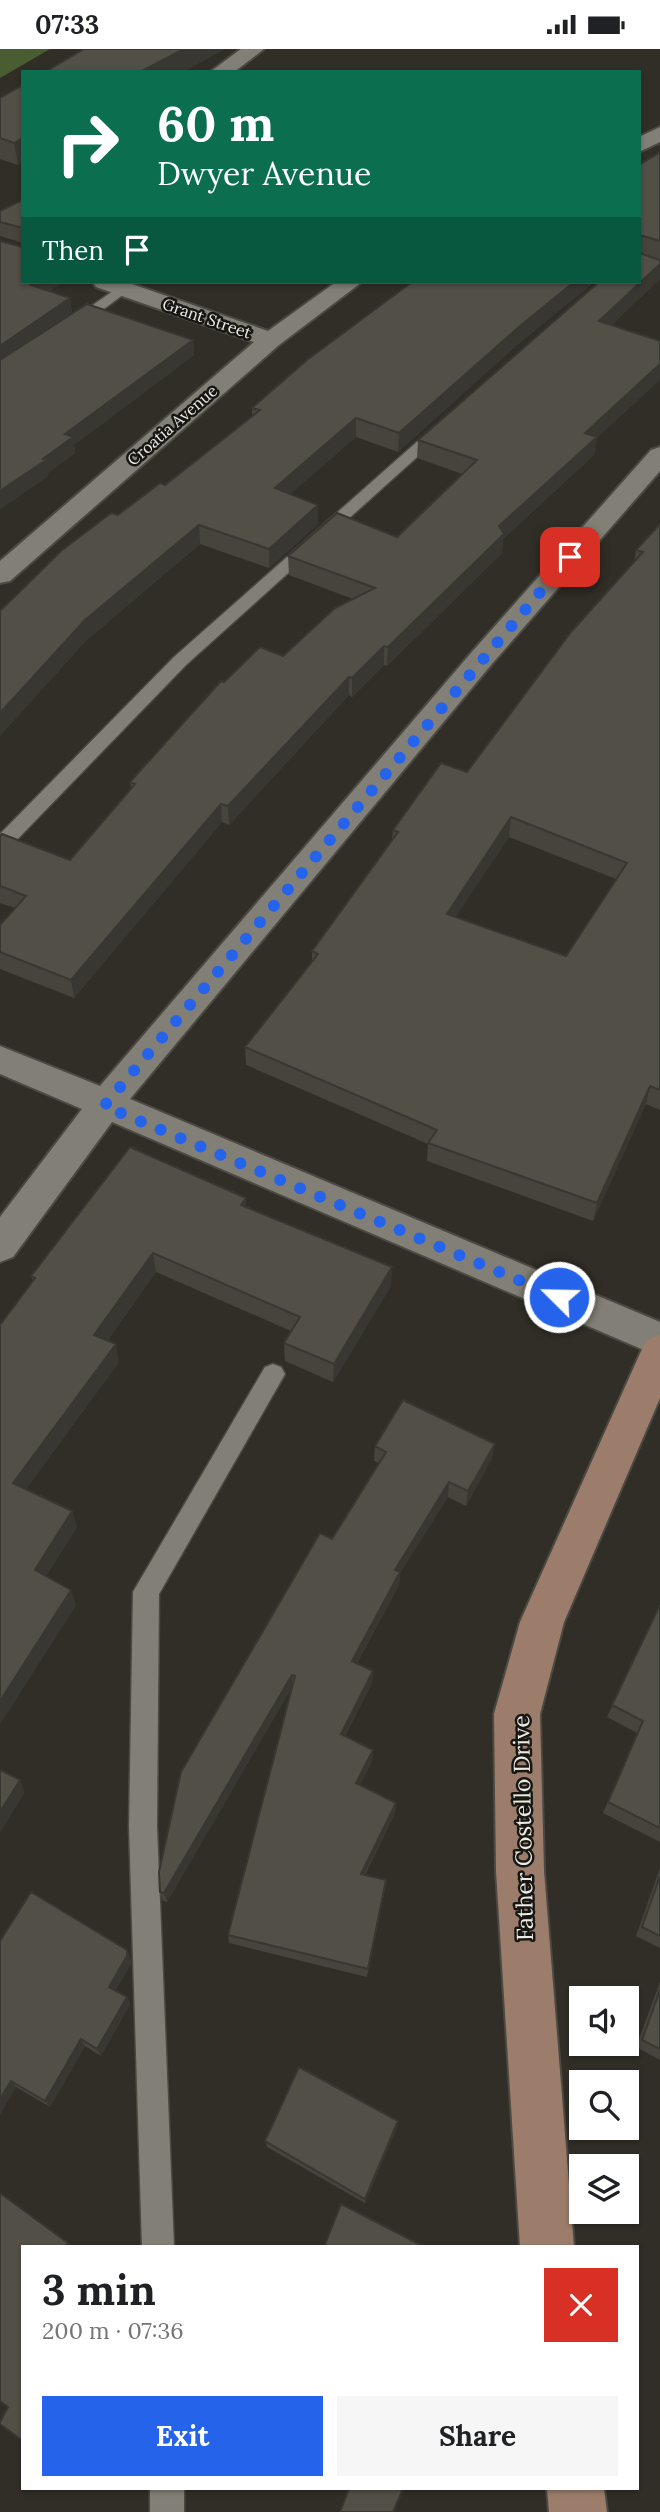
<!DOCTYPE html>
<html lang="en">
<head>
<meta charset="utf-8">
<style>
	body { margin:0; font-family:Lora,serif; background:#f6f6f6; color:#202124; height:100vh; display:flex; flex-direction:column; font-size:26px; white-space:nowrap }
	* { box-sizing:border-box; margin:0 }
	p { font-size:23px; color:#757577 }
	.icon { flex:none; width:38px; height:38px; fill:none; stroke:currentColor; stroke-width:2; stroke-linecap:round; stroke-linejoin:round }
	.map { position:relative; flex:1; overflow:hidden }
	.side { position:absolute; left:21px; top:2196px; width:618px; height:245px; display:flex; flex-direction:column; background:#fff; border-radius:0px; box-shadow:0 2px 5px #0004 }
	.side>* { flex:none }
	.guide { position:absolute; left:21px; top:21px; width:620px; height:214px; border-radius:0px; box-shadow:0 2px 5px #0004; background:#0b6e4f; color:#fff; overflow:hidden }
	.tools { position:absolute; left:569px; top:1937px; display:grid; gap:14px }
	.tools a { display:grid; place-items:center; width:70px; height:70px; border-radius:0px; background:#fff; box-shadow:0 2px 5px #0004; font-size:35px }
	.pin { position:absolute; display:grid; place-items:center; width:60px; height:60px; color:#fff; margin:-30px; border-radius:14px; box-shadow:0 4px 10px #0006 }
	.me { position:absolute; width:77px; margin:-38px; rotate:293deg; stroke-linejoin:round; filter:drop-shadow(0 0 5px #0008) }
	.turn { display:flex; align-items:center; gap:24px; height:147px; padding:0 21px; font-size:32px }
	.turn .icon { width:91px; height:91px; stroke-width:2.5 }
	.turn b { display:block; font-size:49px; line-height:60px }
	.then { display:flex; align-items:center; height:66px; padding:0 21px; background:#0003; gap:14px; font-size:26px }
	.round { display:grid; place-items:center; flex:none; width:74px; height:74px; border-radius:0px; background:#f6f6f6 }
	.overview { display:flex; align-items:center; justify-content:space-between; height:119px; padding:0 21px }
	h1 { font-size:42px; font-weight:700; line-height:52px }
	.action { display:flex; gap:14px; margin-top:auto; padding:14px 21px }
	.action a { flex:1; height:80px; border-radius:0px; background:#2563eb; color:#fff; font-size:28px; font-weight:700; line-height:80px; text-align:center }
	.action a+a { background:#f6f6f6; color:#202124 }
	.status { display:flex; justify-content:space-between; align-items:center; height:49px; padding:0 35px; background:#fff; direction:ltr }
	.status svg { height:19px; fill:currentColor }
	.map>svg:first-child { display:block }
	.forest { fill:#4a5d32 }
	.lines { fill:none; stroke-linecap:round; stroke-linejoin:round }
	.lane-casing { stroke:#4b4942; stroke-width:3 }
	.street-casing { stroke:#4b4942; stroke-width:4 }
	.secondary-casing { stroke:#4b4942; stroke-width:4 }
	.lane { fill:#827f76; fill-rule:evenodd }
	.street { fill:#827f76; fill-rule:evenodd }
	.secondary { fill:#9c7d6b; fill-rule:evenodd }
	.wall { fill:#47443d; fill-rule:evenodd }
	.shaded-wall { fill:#393732 }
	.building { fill:#524f47; stroke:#393732; stroke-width:2; fill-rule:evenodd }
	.route { stroke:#2563eb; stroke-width:12; stroke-dasharray:0 21.6 }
	.labels { text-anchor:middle; stroke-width:5; stroke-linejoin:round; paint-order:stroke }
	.far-street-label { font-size:16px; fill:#eceae5; stroke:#171612 }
	.near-street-label { font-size:23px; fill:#eceae5; stroke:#171612 }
</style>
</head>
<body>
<div class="status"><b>07:33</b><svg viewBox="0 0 49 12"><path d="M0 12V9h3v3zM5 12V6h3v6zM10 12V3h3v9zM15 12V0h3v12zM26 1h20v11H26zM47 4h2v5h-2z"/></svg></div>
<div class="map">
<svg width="660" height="2463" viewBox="0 0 660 2463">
	<rect width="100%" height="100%" fill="#302e26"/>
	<path class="forest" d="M0,0H50L0,29Z"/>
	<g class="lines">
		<g class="lane-casing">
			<path id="lane" d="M123,235L130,239L128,242L77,280H67V274Z
				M441,375L446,376V382L186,616L7,801L0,802V785L174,608L436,376Z
				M273,1315L281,1318L285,1325L281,1332L159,1545L157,1778L174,2198H142L129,1778L133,1543L265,1318Z
				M150,2440H184V2463H150Z"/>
		</g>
		<g class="street-casing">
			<path id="street" d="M241,0H264L234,23H210Z
				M660,78V93L639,103V88Z
				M93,233H126L268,282L336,233H362L279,296L10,532L0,534V512L254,293L96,238Z
				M660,398V422L491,616L130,1050L660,1273V1308L112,1073L13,1208L0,1213V1168L82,1060L0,1025V997L100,1037L471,604L651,401Z"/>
		</g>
		<g class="secondary-casing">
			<path id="secondary" d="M660,1286V1349L564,1573L540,1665L544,1822L574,2198H520L496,1822L494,1665L520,1573L646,1291Z
				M547,2440H604L607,2463H549Z"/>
		</g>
		<use href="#lane" class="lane"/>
		<use href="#street" class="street"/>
		<use href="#secondary" class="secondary"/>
	</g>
	<path class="wall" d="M23,36V113L18,116L0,110V49Z
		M660,103V230L611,276L594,406L503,490L502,504L387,617L384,616L352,648L349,646L229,776L222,773L74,949L0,920V876L15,859L0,854V787L70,811L131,741L130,733L224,633L283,607L353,550L289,526L288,507L397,488L462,425L417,409L418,391L639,233V116Z
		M23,152V233H63L49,242L70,249L72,264L193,291L194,306L74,396L75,404L48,424V427L0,460L23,194L0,187V162Z
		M412,233H594L518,295L398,403L356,388L290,445L318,475L269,519L200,495L88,590L118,466L165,436L252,367V359Z
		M660,475V1061L646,1055L593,1172L427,1112L428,1095L246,1016L245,998L312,913V902L392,790L393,781L467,723L634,513L636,501ZM509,788L616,830L566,907L455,868Z
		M246,1149V1158L391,1237L333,1333L285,1312L284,1294L291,1282L156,1223L107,1292L119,1313L26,1440L72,1462L77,1478L46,1527L76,1556L0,1675V1276L33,1233L31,1227Z
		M375,1397L492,1409L466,1457L448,1448L400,1524L399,1536L357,1614L373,1622L372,1634L345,1687L373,1701L372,1712L360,1736L396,1754L395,1764L365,1826L385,1840L367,1928L229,1894L228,1886L292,1638L167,1853L163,1852L160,1843L332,1490L379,1414L374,1412Z
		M660,1556V1793L603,1764L637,1684L607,1668Z
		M660,1819V1899L636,1887Z
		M0,1892L127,1901L130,1909L131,1915L115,1942L127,1948L130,1955L101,2007L85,1997L50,2058L16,2038L0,2065Z
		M660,1933V2011L636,1998Z
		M397,2078L365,2154L267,2098L265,2092Z"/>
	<path class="shaded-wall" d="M184,0H226L183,23H140Z
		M23,89V113L18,116L14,94Z
		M660,215V230L596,291L599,272Z
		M37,233H63L34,252L31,236Z
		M574,233H594L518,295L398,403L399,384L520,277Z
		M70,249L72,264L0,314V297Z
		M193,291L194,306L74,396L75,404L48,424V427L0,460V442L43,410L65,385Z
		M660,315V331L597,389L594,406L503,490L502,504L387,617L388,598L585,384Z
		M356,369V388L276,458L275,439Z
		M318,456V475L269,519V500Z
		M199,476L200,495L88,590L0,687V664L85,571Z
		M384,597V616L352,648V629Z
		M349,628V646L229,776L228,757Z
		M221,755L222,773L74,949L71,931Z
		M511,768L509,788L445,884L447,865Z
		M650,1037L646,1055L593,1172L597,1154Z
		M246,1149L247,1168L241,1156Z
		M153,1204L156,1223L98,1304L94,1286Z
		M392,1218L391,1237L333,1333L334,1315Z
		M116,1295L119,1313L19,1450L13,1434Z
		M495,1395L492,1409L466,1457L468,1442Z
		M449,1433L448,1448L400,1524L399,1536L351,1624L352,1612L395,1521Z
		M72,1462L77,1478L40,1536L35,1521Z
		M71,1541L76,1556L0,1675V1652Z
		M373,1622L372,1634L340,1696L341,1685Z
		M292,1626V1638L167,1853L164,1844Z
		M373,1701L372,1712L356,1744V1734Z
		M20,1731L25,1743L0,1784V1763Z
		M396,1754L395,1764L360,1834L361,1825Z
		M386,1831L385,1840L367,1928L368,1920Z
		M127,1901L130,1909L131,1915L113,1945L109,1938Z
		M127,1948L130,1955L101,2007L97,2000Z
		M81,1990L85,1997L50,2058L45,2052Z
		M11,2032L16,2038L0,2065V2050Z
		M398,2072L397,2078L365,2154V2150Z
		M0,2143L73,2197L72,2198H65Z"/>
	<path class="building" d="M84,0H184L140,23H45Z
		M23,36V89L14,94L0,89V49Z
		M660,103V192L640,186L639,204L660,211V215L599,272L660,292V315L585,384L597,388L499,477L504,485L388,598L384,597L352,629L349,628L228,757L221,755L71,931L0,903V876L26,847L0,837V787L2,785L70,811L135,735L130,733L221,632L224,633L260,598L283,607L335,559L375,539L288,507L337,464L397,488L477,411L418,391L599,233H639V116Z
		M22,151L23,152V179L0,173V162Z
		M23,187V233H37L31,236L70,249L0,297V192L22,198Z
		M412,233H574L520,277L399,384L356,369L275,439L318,456L269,500L199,476L85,571L0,664V562L61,502L111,464L118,466L160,434L165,436L260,361L252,359L307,311Z
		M87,255L193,291L65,385L73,388L43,410L46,411L0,442V311Z
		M660,475V1041L650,1037L597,1154L428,1094L437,1081L245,998L318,905L312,902L398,783L393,781L441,714L467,723L571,583L643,503L636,501ZM511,768L627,814L566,907L447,865Z
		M130,1098L246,1149L241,1156L392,1218L334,1315L284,1294L300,1268L153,1204L94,1286L116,1295L13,1434L72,1462L35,1521L71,1541L0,1652V1276L35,1229L31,1227Z
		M403,1351L495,1395L468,1442L449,1433L395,1521L400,1523L352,1612L373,1622L341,1685L373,1701L356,1734L396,1754L361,1825L386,1831L368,1920L228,1886L295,1627L292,1626L164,1844L160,1843L159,1823L181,1723L320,1484L332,1490L386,1403L375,1397Z
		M660,1556V1779L608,1753L643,1672L612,1656Z
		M0,1721L20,1731L0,1763Z
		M660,1827V1887L642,1878Z
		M31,1843L127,1901V1907L109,1938L127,1948L97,2000L81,1990L45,2052L11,2032L0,2050V1892Z
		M660,1941V2000L642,1991Z
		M299,2018L398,2072L365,2150L265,2092Z
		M0,2144L68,2194L65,2198H23V2392L0,2375V2373L8,2358L0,2352Z
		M341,2155L425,2198H324Z
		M349,2440H403L393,2463H340Z"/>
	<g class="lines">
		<path class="route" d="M559,1248L104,1057L570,508"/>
	</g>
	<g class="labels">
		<g class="far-street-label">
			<text transform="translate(207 269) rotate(19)" y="6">Grant Street</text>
			<text transform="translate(172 376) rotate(-41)" y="6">Croatia Avenue</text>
		</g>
		<g class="near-street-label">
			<text transform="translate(523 1779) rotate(-91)" y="8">Father Costello Drive</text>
		</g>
	</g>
</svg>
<div class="tools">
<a><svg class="icon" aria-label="sound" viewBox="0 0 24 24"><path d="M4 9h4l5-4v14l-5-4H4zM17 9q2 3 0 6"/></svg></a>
<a><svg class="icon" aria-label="search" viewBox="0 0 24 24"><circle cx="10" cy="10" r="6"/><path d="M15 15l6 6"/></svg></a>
<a><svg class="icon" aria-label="layers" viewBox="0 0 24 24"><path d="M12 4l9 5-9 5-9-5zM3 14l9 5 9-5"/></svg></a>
</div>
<div class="pin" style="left:570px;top:508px;background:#d93025"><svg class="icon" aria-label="arrive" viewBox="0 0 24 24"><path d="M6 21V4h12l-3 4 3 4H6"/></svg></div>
<svg class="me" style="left:559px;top:1248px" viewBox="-20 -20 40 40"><circle r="17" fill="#2563eb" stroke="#fff" stroke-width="3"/><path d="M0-11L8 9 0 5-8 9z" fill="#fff"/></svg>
<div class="guide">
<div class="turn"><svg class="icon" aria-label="right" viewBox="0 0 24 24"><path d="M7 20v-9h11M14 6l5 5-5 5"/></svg><div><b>60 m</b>Dwyer Avenue</div></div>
<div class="then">Then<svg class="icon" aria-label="arrive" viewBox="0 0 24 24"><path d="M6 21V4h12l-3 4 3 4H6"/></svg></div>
</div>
<section class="side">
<div class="overview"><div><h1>3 min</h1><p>200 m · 07:36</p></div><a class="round" style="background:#d93025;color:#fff"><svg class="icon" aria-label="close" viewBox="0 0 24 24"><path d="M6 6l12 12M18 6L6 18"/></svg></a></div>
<div class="action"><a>Exit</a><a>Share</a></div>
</section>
</div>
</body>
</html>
